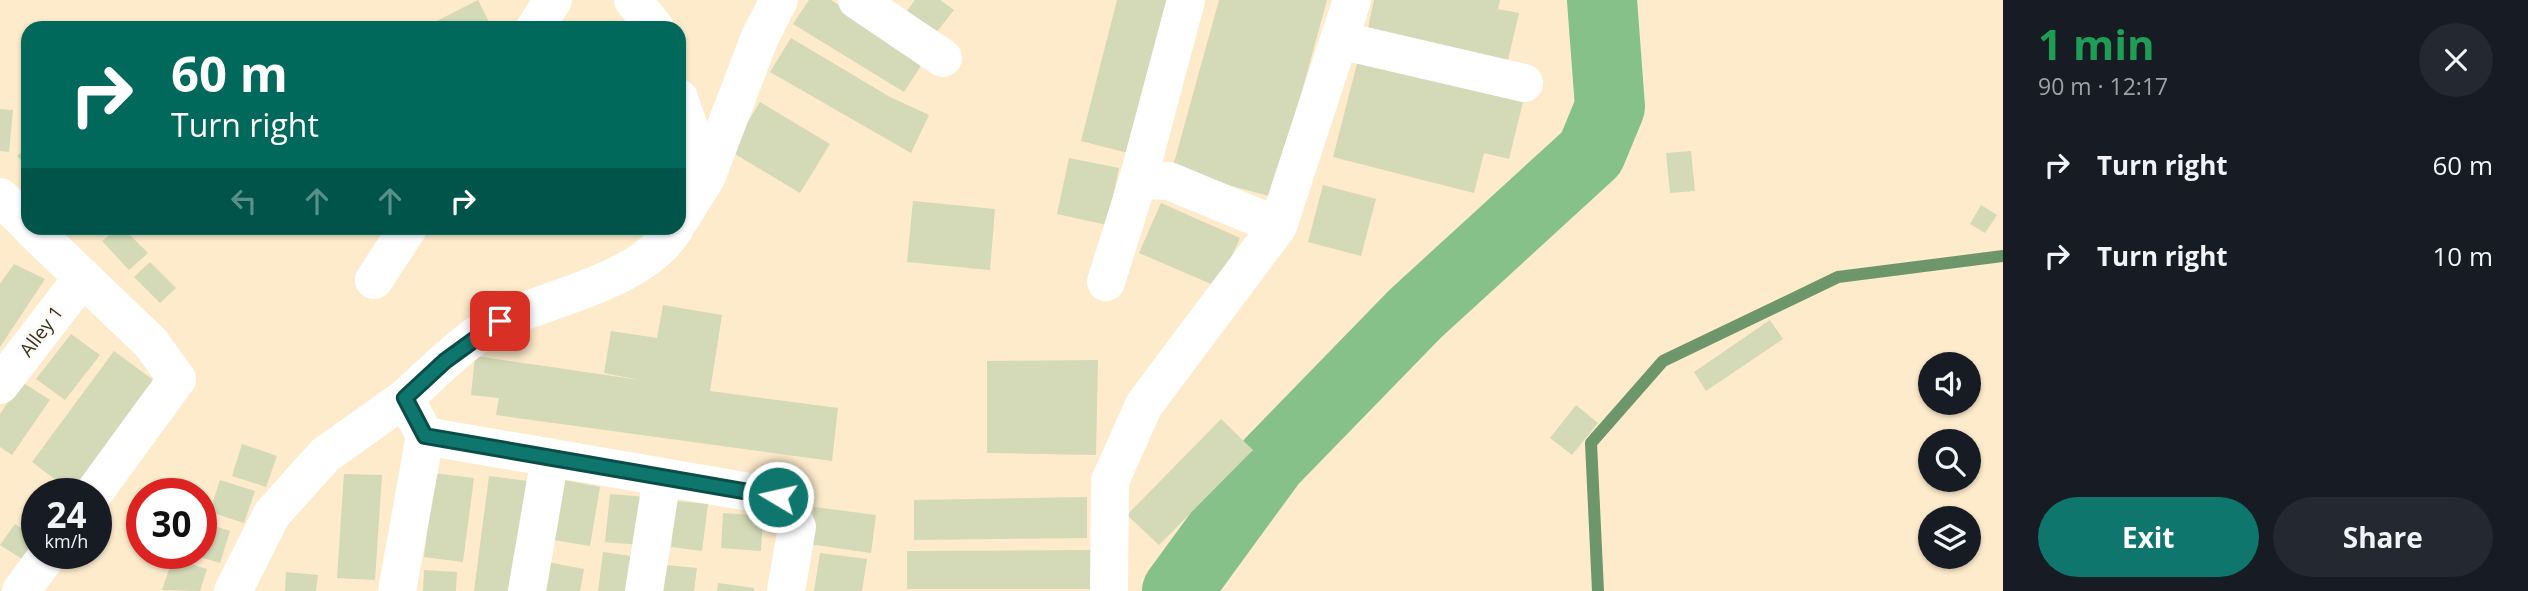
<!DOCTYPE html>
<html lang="en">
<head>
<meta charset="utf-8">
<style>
	body { margin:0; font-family:"Open Sans",sans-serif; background:#242831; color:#f1f3f6; height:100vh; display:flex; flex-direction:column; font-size:26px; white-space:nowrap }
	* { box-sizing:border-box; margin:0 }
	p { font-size:23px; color:#9ea1a6 }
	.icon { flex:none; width:38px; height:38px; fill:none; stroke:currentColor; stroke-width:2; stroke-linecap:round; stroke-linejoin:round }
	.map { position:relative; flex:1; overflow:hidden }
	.panel { display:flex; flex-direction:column; background:#171b24; width:525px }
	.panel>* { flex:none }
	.hud { position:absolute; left:21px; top:21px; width:665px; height:214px; border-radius:21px; box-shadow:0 2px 5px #0004; background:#00695c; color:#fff; overflow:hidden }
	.tools { position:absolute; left:1918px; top:352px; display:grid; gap:14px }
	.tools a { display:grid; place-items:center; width:63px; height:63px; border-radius:50%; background:#171b24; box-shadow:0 2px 5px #0004; font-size:35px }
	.speed { position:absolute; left:21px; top:478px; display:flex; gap:14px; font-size:35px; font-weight:700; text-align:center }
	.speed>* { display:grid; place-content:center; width:91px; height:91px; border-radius:50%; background:#171b24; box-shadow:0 2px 5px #0004; line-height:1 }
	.speed small { font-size:18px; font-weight:400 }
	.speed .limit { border:10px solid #d22; background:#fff; color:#111 }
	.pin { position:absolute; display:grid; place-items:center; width:60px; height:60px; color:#fff; margin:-30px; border-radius:14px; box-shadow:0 4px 10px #0006 }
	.me { position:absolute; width:77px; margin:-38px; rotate:279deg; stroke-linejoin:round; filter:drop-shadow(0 0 5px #0008) }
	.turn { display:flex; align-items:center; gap:24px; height:147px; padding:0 35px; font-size:32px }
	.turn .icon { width:91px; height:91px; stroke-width:2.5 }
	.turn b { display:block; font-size:49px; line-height:60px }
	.lanes { display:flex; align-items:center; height:66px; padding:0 35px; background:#0003; justify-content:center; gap:35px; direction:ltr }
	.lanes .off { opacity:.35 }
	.round { display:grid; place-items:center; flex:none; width:74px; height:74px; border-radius:37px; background:#242831 }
	.overview { display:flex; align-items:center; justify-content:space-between; height:119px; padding:0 35px }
	h1 { font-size:42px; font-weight:700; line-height:52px; color:#1e9e55 }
	.action { display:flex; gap:14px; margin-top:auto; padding:14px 35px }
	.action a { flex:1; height:80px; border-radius:42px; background:#0f766e; color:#fff; font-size:28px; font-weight:700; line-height:80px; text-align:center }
	.action a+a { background:#242831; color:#f1f3f6 }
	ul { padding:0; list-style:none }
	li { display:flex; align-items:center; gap:21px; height:91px; padding:0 35px }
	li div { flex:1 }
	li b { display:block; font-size:26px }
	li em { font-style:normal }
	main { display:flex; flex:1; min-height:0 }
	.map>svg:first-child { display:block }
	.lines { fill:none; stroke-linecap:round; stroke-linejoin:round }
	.stream { stroke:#6e966b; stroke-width:12 }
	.river { stroke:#85c189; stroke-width:70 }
	.building { fill:#d4d9b7 }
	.minor { stroke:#fff; stroke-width:38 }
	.route-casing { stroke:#0a4d48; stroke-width:18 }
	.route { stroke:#0f766e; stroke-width:12 }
	.labels { text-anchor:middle; stroke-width:5; stroke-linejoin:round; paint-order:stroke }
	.street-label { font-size:19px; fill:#373024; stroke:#fefaf4 }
</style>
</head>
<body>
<main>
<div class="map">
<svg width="2003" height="591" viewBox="0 0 2003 591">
	<rect width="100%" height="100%" fill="#fdebcb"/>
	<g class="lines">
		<path class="stream" d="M1598,591L1591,443L1663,361L1838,277L2003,256"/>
		<path class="river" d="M1177,591L1272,461L1415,314L1591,153L1610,107L1602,0"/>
	</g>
	<path class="building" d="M478,0L492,28H423Z
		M809,0H831L924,61L904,92L793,24Z
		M915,0H940L954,10L932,38L903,16Z
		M1117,0H1175L1136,155L1081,141Z
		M1219,0H1327L1273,197L1172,170Z
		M1374,0H1500L1498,9L1519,13L1508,60L1368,28Z
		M791,38L890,97L929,115L911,153L770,72Z
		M1358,60L1523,102L1509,159L1484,153L1474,193L1333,157Z
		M760,102L830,144L800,193L730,151Z
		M0,109L13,110L9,152L0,151Z
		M28,146V167L17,156Z
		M1691,151L1695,191L1670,193L1666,153Z
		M1069,158L1119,168L1107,225L1057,214Z
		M1323,185L1376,199L1361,256L1308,242Z
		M913,201L995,209L990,270L907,262Z
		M1161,203L1240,238L1218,287L1139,253Z
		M1981,205L1997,215L1985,233L1970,224Z
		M117,228H123L148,253L129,270L102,241Z
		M150,262L176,288L160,303L134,277Z
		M14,264L45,279L0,347V284Z
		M663,305L722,315L710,391L838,408L832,461L496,415L499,398L471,395L475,356L640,380L604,373L611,331L657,338Z
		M1770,320L1783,339L1706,391L1694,372Z
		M71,334L100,355L65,400L36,379Z
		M114,351L156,382L73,493L32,462Z
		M1098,360L1096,455L987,453V361Z
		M22,382L50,400L12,455L0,447V414Z
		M1576,405L1598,423L1572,455L1550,438Z
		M1221,419L1253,450L1159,545L1127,515Z
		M242,444L277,456L266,487L232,476Z
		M434,473L474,478L463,562L424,557Z
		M344,474L382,475L375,580L337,578Z
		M489,476L528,481L514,591H474Z
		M558,479L600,487L590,546L547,539Z
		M220,480L255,491L244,523L210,512Z
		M610,494L646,497L641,545L605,542Z
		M1087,497V538L914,540V500Z
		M676,501L708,504L702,551L671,547Z
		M814,507L876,515L871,553L809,544Z
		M723,513L763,516L761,551L721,548Z
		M201,522L230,531L220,563L190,554L201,553Z
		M15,524L37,539L25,561L0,545Z
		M1091,550V589H907V551Z
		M603,552L638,557L633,591H598Z
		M820,553L867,559L862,591H814Z
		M173,558L207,569L200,591L162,590Z
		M547,562L584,569L580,591H542Z
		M666,565L697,568L694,591H663Z
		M424,570L457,572L456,591H423Z
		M286,572L318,575L316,591H285Z
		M718,583L754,588V591H717Z"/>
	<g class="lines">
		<path class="minor" d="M633,0L655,28
			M857,0L943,58
			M535,28L553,0
			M1339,40L1524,83
			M679,98L706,178
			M1138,180L1169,181L1278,226
			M0,197L28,224
			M679,221L706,178L760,37L779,0
			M31,228L151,343L177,379L93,494
			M374,280L408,228
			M1106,282L1138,180L1186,0
			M0,385L83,277
			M425,436L778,497L797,527L786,591
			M21,591L49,553
			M233,591L272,514L325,455L405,398
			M397,591L425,436L405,398C433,373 468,336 502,320C556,296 642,281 675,228
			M527,591L550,457
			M644,591L662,478
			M1109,591L1110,481L1144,405L1278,226L1352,0"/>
	</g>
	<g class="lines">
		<g class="route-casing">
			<path id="route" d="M500,321L445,361L405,398L425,436L778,497"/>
		</g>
		<use href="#route" class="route"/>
	</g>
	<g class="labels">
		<g class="street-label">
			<text transform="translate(41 331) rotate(-53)" y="7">Alley 1</text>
		</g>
	</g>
</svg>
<div class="tools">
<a><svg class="icon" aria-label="sound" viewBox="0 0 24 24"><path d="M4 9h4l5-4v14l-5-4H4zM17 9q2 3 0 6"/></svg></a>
<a><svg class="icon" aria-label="search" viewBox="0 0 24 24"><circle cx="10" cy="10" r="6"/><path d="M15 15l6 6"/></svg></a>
<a><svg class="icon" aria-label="layers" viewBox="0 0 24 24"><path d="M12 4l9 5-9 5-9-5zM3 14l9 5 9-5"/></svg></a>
</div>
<div class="speed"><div>24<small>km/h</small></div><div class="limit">30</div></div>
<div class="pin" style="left:500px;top:321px;background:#d93025"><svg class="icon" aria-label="arrive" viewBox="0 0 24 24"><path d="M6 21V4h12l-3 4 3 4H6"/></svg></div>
<svg class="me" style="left:778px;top:497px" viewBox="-20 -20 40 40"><circle r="17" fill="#0f766e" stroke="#fff" stroke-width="3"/><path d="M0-11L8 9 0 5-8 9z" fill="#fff"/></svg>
<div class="hud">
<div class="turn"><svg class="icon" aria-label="right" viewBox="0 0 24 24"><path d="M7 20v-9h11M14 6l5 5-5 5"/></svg><div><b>60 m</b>Turn right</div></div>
<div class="lanes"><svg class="icon off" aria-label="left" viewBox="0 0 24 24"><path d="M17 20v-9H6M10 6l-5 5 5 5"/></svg><svg class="icon off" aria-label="ahead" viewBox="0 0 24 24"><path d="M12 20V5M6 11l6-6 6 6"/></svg><svg class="icon off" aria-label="ahead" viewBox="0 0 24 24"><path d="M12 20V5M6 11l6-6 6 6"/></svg><svg class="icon" aria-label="right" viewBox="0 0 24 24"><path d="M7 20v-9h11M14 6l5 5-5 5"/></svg></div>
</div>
</div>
<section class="panel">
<div class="overview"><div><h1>1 min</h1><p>90 m · 12:17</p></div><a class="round"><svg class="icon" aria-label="close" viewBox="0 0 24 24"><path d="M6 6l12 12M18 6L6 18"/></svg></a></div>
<ul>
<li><svg class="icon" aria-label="right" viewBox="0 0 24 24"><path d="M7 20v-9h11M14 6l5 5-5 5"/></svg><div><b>Turn right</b></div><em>60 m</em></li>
<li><svg class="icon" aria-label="right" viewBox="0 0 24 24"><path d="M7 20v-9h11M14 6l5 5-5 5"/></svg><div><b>Turn right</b></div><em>10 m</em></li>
</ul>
<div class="action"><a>Exit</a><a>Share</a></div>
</section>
</main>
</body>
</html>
